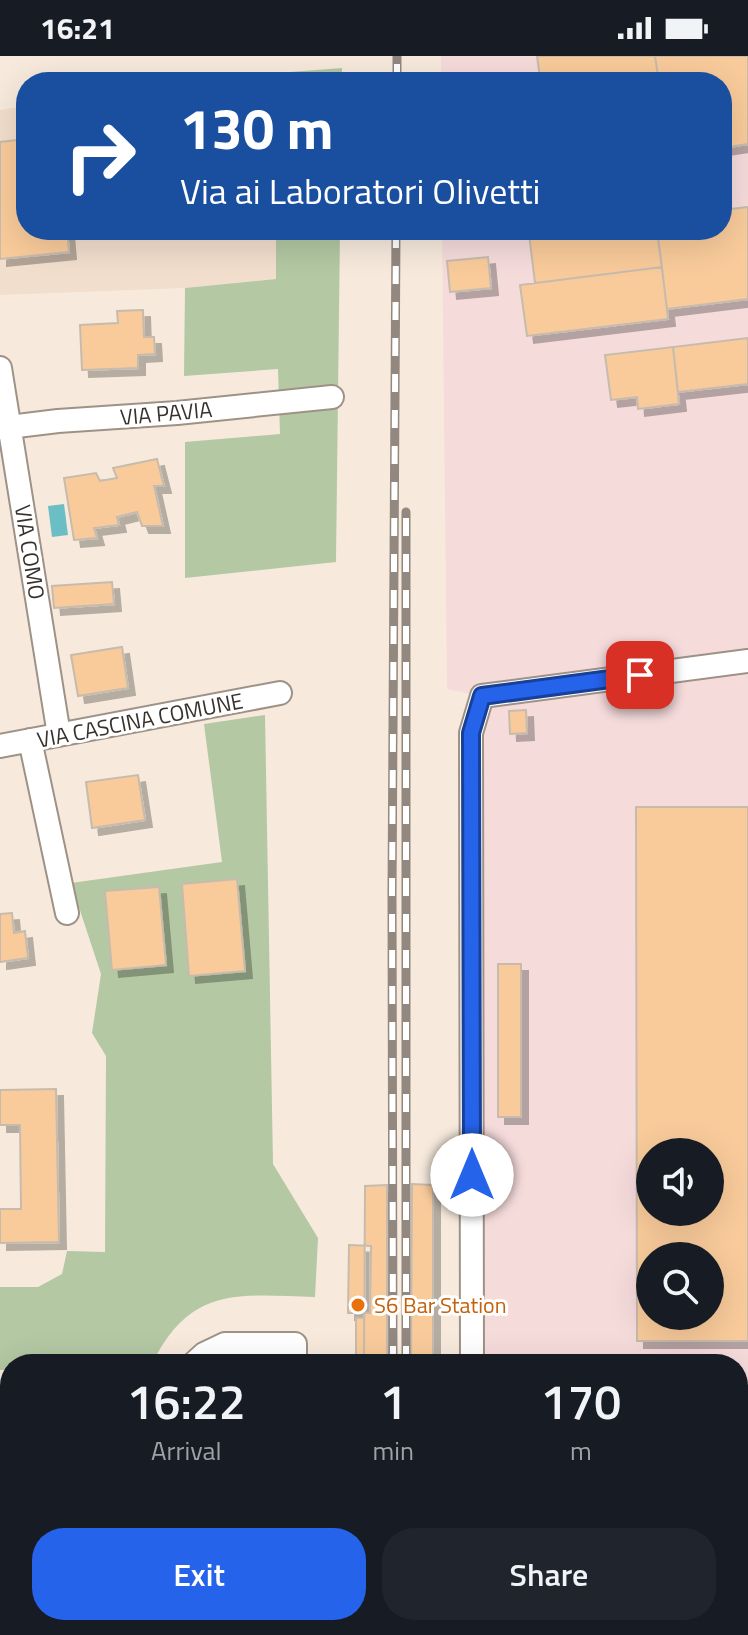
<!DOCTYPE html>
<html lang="en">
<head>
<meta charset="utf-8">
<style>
	body { margin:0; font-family:"Titillium Web",sans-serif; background:#20242c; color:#f1f3f6; height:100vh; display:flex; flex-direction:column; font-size:30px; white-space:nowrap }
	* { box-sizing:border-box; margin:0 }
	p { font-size:26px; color:#9ea1a6 }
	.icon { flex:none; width:44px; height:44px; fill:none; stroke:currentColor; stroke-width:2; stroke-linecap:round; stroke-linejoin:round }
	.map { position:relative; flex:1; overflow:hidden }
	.sheet { position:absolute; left:0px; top:1298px; width:748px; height:282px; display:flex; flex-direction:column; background:#171b24; border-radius:32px 32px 0 0; box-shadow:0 8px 32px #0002 }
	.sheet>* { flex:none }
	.guide { position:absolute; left:16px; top:16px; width:716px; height:168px; border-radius:32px; box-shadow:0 8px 32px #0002; background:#1a4fa0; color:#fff; overflow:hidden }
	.fabs { position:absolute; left:636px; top:1082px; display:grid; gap:16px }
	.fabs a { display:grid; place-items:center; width:88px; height:88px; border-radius:50%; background:#171b24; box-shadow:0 8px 32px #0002; font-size:40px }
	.pin { position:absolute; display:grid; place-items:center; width:68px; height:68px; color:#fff; margin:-34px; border-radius:16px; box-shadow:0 4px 12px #0006 }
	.me { position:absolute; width:88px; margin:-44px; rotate:0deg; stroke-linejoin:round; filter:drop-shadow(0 0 6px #0008) }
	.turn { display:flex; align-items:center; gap:28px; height:168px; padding:0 32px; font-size:36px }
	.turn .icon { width:104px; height:104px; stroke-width:2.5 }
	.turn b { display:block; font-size:56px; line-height:68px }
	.eta { display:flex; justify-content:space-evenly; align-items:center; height:136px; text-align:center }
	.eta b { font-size:48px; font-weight:600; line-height:56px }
	.action { display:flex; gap:16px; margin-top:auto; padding:16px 32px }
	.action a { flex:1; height:92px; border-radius:32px; background:#2563eb; color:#fff; font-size:32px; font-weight:600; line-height:92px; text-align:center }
	.action a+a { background:#20242c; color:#f1f3f6 }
	.status { display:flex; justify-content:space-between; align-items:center; height:56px; padding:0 40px; background:#171b24; direction:ltr }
	.status svg { height:22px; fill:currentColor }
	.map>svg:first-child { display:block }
	.built { fill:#f2decc }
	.industrial { fill:#f6dbdb; fill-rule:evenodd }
	.green { fill:#b3c8a3 }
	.water { fill:#6bbfc4 }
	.building { fill:#f9cb9b; stroke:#c7bbae; stroke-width:2; fill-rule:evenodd; filter:url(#shadow) }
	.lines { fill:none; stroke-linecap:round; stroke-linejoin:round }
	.minor-casing { stroke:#9e9286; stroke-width:26 }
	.minor { stroke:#fff; stroke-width:22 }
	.rail-casing { stroke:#928880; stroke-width:9 }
	.rail { stroke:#fff; stroke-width:6; stroke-dasharray:18; stroke-linecap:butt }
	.route-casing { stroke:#184099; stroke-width:20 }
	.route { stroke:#2563eb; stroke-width:14 }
	.food-dot { fill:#e8710a; stroke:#fff; stroke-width:3 }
	.labels { text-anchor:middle; stroke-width:6; stroke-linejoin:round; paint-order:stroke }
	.street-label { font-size:22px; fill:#38322e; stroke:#fff }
	.food-label { font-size:22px; fill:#c56008; stroke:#fff; text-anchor:start }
</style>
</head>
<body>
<div class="status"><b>16:21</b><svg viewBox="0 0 49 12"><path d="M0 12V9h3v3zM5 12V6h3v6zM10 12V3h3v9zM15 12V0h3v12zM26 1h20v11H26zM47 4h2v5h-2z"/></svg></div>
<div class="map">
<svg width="748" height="1579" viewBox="0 0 748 1579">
	<defs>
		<filter id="shadow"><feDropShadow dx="7" dy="7" stdDeviation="0" flood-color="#0004"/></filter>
	</defs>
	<rect width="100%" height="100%" fill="#f7eadd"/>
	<path class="built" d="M277,17V26H208Z
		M26,50V174H276V223L185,232L0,239V54Z
		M0,1472H10V1570H365V1579H0Z"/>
	<path class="industrial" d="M441,0H748V1579H467L469,1570H738V1308H472L481,640L447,633L442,174H722V26H441ZM650,1096H710V1156H650ZM650,1200H710V1260H650Z"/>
	<path class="green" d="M342,12V26H277V17Z
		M276,174H340L336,506L185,522V386L280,378L278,313L184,320L185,232L276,223Z
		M265,659L273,1108L318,1182L315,1241C239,1239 191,1229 152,1308H10V1314H0V1231H38L62,1218L67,1195L105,1196L106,1000L92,977L101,918L71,827L222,806L204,668Z"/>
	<path class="water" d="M64,448L68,479L52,481L48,450Z"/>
	<path class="building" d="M537,0H655L659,26H528V24L540,22Z
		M655,0H748V88L722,92V26H659Z
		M26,83V174H67L69,196L0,203V86Z
		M748,151V243L667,253L657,174H722V154Z
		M561,174H657L662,211L535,227L529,178Z
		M488,201L491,232L450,236L447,205Z
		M662,211L668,263L527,280L520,229Z
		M143,254L144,281H154L155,298L138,299V312L82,314L80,269L118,267L117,255Z
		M748,282V328L678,336L673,291Z
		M673,291L679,348L638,353L637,341L611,344L605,299Z
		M157,403L164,430H154L163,470H142L137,456L117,461L119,469L94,472L97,482L74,484L64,422L96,417L100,425L117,422L113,412Z
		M112,526L114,548L54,552L52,530Z
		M122,591L128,632L78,640L71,599Z
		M526,654L527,677L510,678L509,655Z
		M138,719L145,764L92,772L86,726Z
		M636,751H748V1285H637ZM650,1096H710V1156H650ZM650,1200H710V1260H650Z
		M237,823L245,915L189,920L182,828Z
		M159,831L166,909L112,914L105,835Z
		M12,857L14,877L25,875L28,902L0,906V858Z
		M498,908H521V1061H498Z
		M56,1033L59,1186L0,1187V1153H21L20,1069H0V1034Z
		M412,1128L433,1129V1308H411Z
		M387,1129V1308H364L365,1130Z
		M349,1189L371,1190L370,1257H348Z
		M356,1262H364V1308H356Z
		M0,1398H10V1453H0Z
		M0,1482L10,1483V1570H289L288,1579H6L8,1519L0,1520Z
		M738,1485H748V1525H738Z
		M365,1570H386V1579H366Z
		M410,1570H433V1579H410Z
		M695,1570H735L734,1579H695Z"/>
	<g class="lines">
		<g class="minor-casing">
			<path id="minor" d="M0,312L59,679
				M0,372L58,365L177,357L332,341
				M30,684L67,857
				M0,690L280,637
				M193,1308L204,1298L225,1288H295V1308
				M472,1308L471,677L482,640L748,605
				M0,1354H10
				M467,1579L469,1570"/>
		</g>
		<use href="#minor" class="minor"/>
		<g class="rail-casing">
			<path id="rail" d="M397,26V0
				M393,1308L392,838L396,174
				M406,1308V456
				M392,1579V1570
				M405,1579V1570"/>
		</g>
		<use href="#rail" class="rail"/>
	</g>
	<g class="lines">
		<g class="route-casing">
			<path id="route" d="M472,1119L471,677L482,640L640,619"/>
		</g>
		<use href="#route" class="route"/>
	</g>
	<circle class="food-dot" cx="358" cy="1249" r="8"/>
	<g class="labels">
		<g class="street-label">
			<text transform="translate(166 357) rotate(-5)" y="8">VIA PAVIA</text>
			<text transform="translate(30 496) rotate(81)" y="8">VIA COMO</text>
			<text transform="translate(140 664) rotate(-11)" y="8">VIA CASCINA COMUNE</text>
		</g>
		<g class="food-label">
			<text x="374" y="1257">S6 Bar Station</text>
		</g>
	</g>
</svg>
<div class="fabs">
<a><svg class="icon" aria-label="sound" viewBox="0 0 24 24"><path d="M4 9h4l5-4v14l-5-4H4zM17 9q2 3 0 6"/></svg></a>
<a><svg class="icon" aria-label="search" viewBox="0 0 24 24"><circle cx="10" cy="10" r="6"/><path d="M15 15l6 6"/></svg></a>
</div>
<div class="pin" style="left:640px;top:619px;background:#d93025"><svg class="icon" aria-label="arrive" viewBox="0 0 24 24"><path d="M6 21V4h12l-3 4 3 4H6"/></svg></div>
<svg class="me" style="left:472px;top:1119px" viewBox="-20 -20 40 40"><circle r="19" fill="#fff"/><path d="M0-13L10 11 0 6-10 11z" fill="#2563eb"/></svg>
<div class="guide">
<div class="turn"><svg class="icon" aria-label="right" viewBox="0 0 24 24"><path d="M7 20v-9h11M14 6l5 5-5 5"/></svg><div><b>130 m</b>Via ai Laboratori Olivetti</div></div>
</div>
<section class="sheet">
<div class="eta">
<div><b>16:22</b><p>Arrival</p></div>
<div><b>1</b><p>min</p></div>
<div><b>170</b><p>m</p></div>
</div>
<div class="action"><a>Exit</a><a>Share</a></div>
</section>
</div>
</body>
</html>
